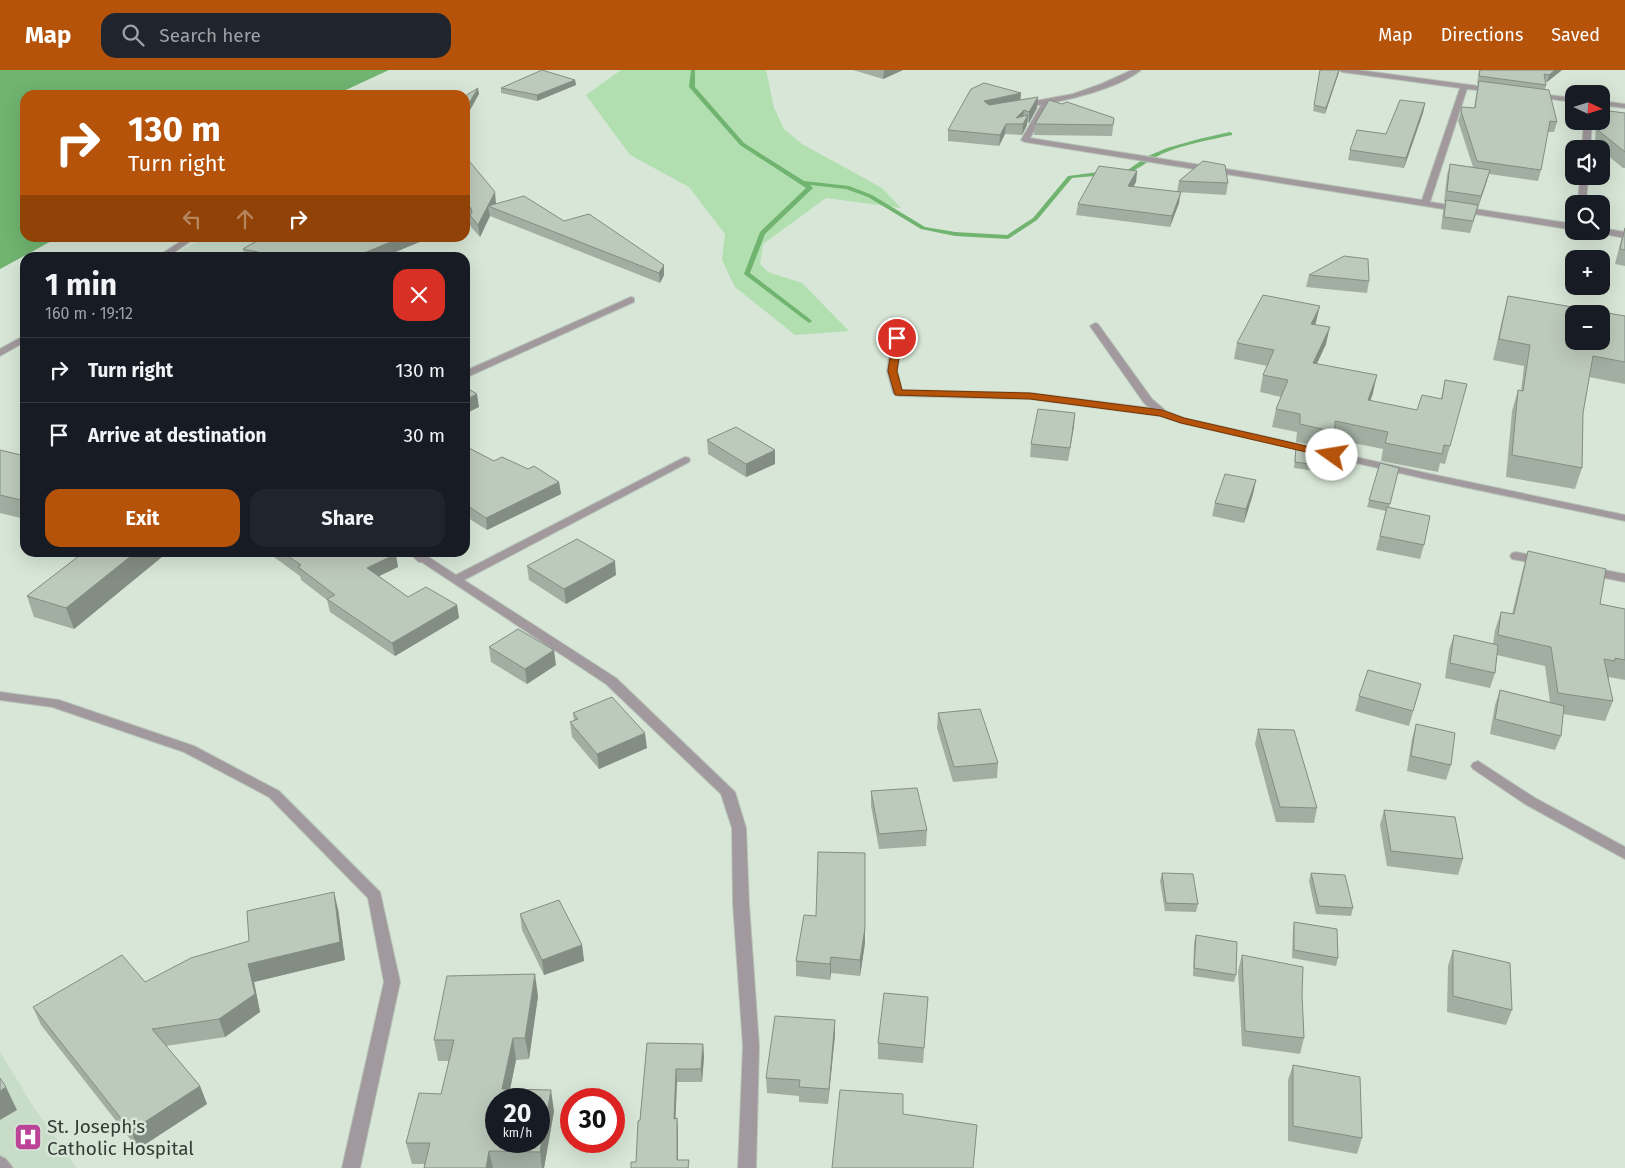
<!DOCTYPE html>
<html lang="en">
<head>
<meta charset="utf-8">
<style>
	body { margin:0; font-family:"Fira Sans",sans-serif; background:#20242c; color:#f1f3f6; height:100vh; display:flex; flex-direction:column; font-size:19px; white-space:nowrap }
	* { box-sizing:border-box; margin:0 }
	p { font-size:16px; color:#9ea1a6 }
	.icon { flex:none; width:28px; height:28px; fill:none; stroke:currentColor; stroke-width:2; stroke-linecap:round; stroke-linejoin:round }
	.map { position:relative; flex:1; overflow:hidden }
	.drawer { position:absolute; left:20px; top:182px; width:450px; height:305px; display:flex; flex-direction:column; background:#171b24; border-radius:15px; box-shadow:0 5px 20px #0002 }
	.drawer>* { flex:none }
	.hud { position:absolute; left:20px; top:20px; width:450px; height:152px; border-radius:15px; box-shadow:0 5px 20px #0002; background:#b45309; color:#fff; overflow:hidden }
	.needle { width:32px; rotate:94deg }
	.tools { position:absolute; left:1565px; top:15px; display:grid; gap:10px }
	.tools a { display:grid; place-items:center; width:45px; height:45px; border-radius:10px; background:#171b24; box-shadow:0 5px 20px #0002; font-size:25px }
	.speed { position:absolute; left:485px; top:1018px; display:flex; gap:10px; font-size:25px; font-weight:700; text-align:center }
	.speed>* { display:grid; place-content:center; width:65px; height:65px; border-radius:50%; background:#171b24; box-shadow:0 5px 20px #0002; line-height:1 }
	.speed small { font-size:12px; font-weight:400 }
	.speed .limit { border:8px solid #d22; background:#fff; color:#111 }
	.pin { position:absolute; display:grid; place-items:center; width:42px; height:42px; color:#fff; margin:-21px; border:2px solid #fff; border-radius:50%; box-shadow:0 1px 5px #0007 }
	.me { position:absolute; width:55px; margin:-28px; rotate:283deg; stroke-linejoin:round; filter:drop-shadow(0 0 4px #0008) }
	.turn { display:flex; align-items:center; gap:18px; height:105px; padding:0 25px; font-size:22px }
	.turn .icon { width:65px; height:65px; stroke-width:2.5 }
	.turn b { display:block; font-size:35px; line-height:42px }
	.lanes { display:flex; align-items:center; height:48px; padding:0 25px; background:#0003; justify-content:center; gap:25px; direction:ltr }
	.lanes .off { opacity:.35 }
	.round { display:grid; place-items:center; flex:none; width:52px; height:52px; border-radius:15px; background:#20242c }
	.summary { display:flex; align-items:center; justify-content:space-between; height:85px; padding:0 25px }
	h1 { font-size:30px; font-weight:700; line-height:38px }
	.cta { display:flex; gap:10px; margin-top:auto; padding:10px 25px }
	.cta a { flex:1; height:58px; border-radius:15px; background:#b45309; color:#fff; font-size:20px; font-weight:700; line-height:58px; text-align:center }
	.cta a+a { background:#20242c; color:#f1f3f6 }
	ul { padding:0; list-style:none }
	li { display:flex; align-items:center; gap:15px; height:65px; padding:0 25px; border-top:1px solid #363941 }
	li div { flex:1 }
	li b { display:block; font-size:19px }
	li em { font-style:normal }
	header { display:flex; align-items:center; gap:30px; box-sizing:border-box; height:70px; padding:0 25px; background:#b45309; color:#fff }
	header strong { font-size:24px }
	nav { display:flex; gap:28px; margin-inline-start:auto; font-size:18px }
	.search { width:350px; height:45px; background:#20242c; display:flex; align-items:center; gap:12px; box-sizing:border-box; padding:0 18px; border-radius:15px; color:#9ea1a6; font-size:19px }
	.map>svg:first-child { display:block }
	.built { fill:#c8ddc8 }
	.green { fill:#b1dfb0 }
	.water { fill:#70b470 }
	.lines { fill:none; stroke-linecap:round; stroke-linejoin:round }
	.stream { fill:#70b470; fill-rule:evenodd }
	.service-casing { stroke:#b7c4b7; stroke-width:2 }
	.minor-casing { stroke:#b7c4b7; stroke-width:2 }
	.service { fill:#a1999e; fill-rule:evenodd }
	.minor { fill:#a1999e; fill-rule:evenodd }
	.wall { fill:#a2aea1 }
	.shaded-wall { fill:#848d83 }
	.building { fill:#bccabb; stroke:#848d83; fill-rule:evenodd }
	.route { fill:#b45309; stroke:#753606 }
	.labels { text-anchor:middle; stroke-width:5; stroke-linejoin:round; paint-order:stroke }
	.near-poi-label { font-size:19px; fill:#353b35; stroke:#d7e6d7; text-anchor:start }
</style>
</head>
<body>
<header>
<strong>Map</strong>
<div class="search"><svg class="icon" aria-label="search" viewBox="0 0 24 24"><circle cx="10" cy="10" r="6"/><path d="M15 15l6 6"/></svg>Search here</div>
<nav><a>Map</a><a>Directions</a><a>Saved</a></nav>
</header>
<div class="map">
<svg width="1625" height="1098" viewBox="0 0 1625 1098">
	<rect width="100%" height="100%" fill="#d7e6d7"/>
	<path class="built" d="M203,168H377L416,187L169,188Z
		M0,982L33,1036L77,1098H0Z"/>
	<path class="green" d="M621,0H766L774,38L784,59L802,74L882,118L901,138L826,128L763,174L760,194L768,202L802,213L849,261L795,265L735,217L722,190L725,164L689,117L630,85L586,25Z"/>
	<path class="water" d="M0,0H389L335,25H25V168H57L0,199Z"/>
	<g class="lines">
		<path class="stream" d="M691,0H695V17L744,73L804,111L849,116L872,125L925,157L955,162L1007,165L1033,148L1068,106L1106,101L1109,103L1106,105L1072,108L1037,150L1008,169L955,166L921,159L868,127L846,119L810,115L813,118L812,119L765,164L750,203L811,250L812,251L809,253L744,204L760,162L806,118L740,75L689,17Z
			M1230,62L1232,63V65C1209,70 1186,74 1164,83C1149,89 1135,104 1119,105L1116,103L1129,99L1148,86L1167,78L1199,69Z"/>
		<g class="service-casing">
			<path id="service" d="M631,227L634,228V232L465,308V301Z
				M408,482H422L429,489L427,492H419Z
				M0,1086L6,1089L13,1098H0Z"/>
		</g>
		<g class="minor-casing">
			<path id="minor" d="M1132,0H1141C1120,17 1077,28 1050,33L1030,68L1422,130L1460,18L1342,2L1339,0H1358L1493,18H1496V22L1467,19L1430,132L1574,154V160L1025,72L1021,70L1041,35H1035V31L1073,24L1101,14Z
				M1532,23L1574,28V32L1535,27H1532Z
				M1601,31L1625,34V38L1601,35Z
				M1584,51H1592L1590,79H1582Z
				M1580,106H1588L1586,134H1578Z
				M465,148L472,151V155L465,154Z
				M1601,158L1625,162V168L1598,163L1597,161H1601Z
				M186,168H195L166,188H155Z
				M1095,253L1098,254L1152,329L1166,341L1184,348L1426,403L1625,445V451L1426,409L1181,353L1160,346L1030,329L898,326L893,323L887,301L892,268L897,265L902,268L897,301L902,320L1030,323L1150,338L1144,333L1090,256Z
				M25,265V272L0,286V279Z
				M685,387L689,388L690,390L689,392L464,510L616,608L735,722L746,758L749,834L759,976L756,1098H738L743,976L733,834L732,758L721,724L606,614L417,489L419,486H427L456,505Z
				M1516,482L1546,488L1548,491L1542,495L1512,489L1510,486L1512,483Z
				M1589,497L1625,504V512L1585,504L1583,501Z
				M0,622L59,630L194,676L279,721L380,822L400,912L360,1098H342L384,912L368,828L269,727L184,682L52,637L0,630Z
				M1478,691L1535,728L1625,777V789L1525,734L1473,699L1471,696L1473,693Z"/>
		</g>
		<use href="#service" class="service"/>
		<use href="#minor" class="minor"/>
	</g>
	<path class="wall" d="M853,0H903L883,9Z
		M1320,0L1339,2L1325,44L1313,41Z
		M1477,0H1562L1547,12H1546V15L1545,20L1557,52L1554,62H1548L1541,100L1538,111L1489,104L1470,163L1441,159L1443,141L1445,132H1444L1447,105L1450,94L1473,97L1458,51L1461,41L1474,38L1478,14H1477L1479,0Z
		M575,10L576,15L537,31L501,23V18Z
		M1021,23L1020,30L1038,27L1037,38L1029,53L1027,52V55L1022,65L1005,64L999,76L948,71V60Z
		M1425,33L1423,43L1404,98L1348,90L1350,80L1386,64Z
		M1625,43V98H1623L1601,80V79H1600L1595,75L1596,51H1601Z
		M1114,48L1112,66L1034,65L1035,54Z
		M465,93L496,133V134L564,151L664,195V205L660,213L490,146L480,167L471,157L470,149L465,147Z
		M1137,101L1136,112L1133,117L1179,133L1170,157L1076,145L1078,134Z
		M1179,111L1228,113L1226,125L1177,122Z
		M1625,157V196L1615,194L1621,170Z
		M262,168H429L381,188H245L243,179Z
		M1309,205L1369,211L1367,223L1306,217Z
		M1508,226L1625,246V314L1589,307L1583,343L1582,398L1575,419L1506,407L1512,341L1518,320L1521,321L1524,296L1493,290L1503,246Z
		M1316,252L1315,254L1326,274L1317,294L1373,323L1370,331L1417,340L1441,329L1445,310L1467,314L1445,394L1440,393L1438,402L1381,391L1383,379L1333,369L1331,379L1296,372L1297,362L1272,357L1276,339L1281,327L1260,322L1263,305L1267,296L1234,289L1237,273Z
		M1074,356L1068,391L1030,387L1031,374Z
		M707,370L775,394L746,407L708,384Z
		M1296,374L1330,397L1329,403L1294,398Z
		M465,376L494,391L528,399L559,412L561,424L487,460L465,446Z
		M0,380L25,386V449L0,443Z
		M1399,398L1389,438L1424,475L1420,489L1376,480L1386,441L1367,437L1369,430Z
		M1256,410L1253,424L1244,453L1212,446L1215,433Z
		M1528,481L1600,534L1625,539V610L1609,607L1608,610L1613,631L1605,651L1563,644L1561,666L1555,680L1490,664L1495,635L1500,620L1550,632L1545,596L1497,585L1495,603L1490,618L1445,608L1449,580L1454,565L1493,574L1495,560L1501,542L1512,544L1523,499Z
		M84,482H168L74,559L34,547L27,526Z
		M267,482H394L398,497L379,506L408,527L457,535L459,548L395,586L330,542L327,530L301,510L300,506Z
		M527,496L616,505L566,534L529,510Z
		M489,577L556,595L527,614L491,592Z
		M1421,614L1409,656L1355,641L1359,626Z
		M573,643L647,678L599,699L572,667L570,652L574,651Z
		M938,643L998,693L997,708L953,712L937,658Z
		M1416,654L1451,695L1446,710L1407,701L1412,669Z
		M1258,659L1317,738L1314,753L1276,752L1255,674Z
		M871,721L927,760L926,776L879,779L871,736Z
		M1384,740L1463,789L1458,805L1387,796L1380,755Z
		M1162,803L1198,834L1196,842L1165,841L1160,811Z
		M1311,803L1353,838L1351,846L1316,844L1309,811Z
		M338,839L345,890L254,912L260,942L225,967L166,976L200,1016L207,1034L138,1079L41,955L33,937L145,912L249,871Z
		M520,844L582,875L584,891L544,905L522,860Z
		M1294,852L1338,888L1336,896L1292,888L1293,859Z
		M865,858V873L860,906L831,903L830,910L796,906V891Z
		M1196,865L1236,905L1234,912L1193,906L1194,873Z
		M1453,880L1512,940L1506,955L1447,942L1448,896Z
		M1242,885L1302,925L1304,968L1300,984L1242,976L1238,901Z
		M538,926L529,989L516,990L510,1019L554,1041L544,1098H424V1094H412L406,1073L441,1024L449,991H438L434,970Z
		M928,927L923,993L878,989V973Z
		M835,950V965L828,1034L799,1032V1026L767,1023L766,1008Z
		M647,973L703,974L704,987L702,1012H677L675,1048H677L678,1061V1090H689V1098H631L636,1092Z
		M1293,995L1362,1068L1357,1084L1288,1071V1010Z"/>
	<path class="shaded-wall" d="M884,0H903L883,9Z
		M1339,0V2L1325,44L1326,38Z
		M1555,0H1562L1547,12L1549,5Z
		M575,10L576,15L537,31V25Z
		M478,18L479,24L465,49V40Z
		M1021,23L1020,33L983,41L984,31Z
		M1038,27L1037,38L1029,53V42Z
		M1425,33L1423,43L1404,98L1406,88Z
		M1024,40L1023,50L1016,48Z
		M1028,45L1027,55L1022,65L1023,54Z
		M1006,54L1005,64L999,76L1000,65Z
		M1490,100L1487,111L1478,137L1481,126Z
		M1137,101L1136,112L1127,127L1128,116Z
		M495,122L496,133L494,138L488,136L490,146L480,167L478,155Z
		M1181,122L1179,133L1170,157L1172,146Z
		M400,168H429L381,188H352Z
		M664,195V205L660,213L659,203Z
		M1320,236L1316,252L1308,270L1311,254Z
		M1330,257L1326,274L1309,310L1313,293Z
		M1377,305L1373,323L1364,348L1368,330Z
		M477,324L479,337L465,344V330Z
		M1075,343L1074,356L1068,391L1070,378Z
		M775,380V394L746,407V394Z
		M1256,410L1253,424L1244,453L1246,439Z
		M559,412L561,424L487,460L486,448Z
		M136,482H168L74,559L66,538Z
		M396,484L398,497L369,511L367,498Z
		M615,491L616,505L566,534L564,519Z
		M457,535L459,548L395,586L392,573Z
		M554,580L556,595L527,614L525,599Z
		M645,663L647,678L599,699L597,684Z
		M334,822L338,839L345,890L254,912L260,942L225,967L219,949L248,894Z
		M865,858V873L860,906V890Z
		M582,875L584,891L544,905L542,890Z
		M831,887V903L830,910V894Z
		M535,904L538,926L529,989L525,968Z
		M835,950V965L828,1034L829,1019Z
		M513,968L516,990L508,1029L502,1019Z
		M703,974L704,987L702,1012L701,999Z
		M676,999L677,1012L675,1061L674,1049Z
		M200,1016L207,1034L138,1079L131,1061Z
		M6,1017L17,1040L0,1050V1021Z
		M551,1020L554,1041L544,1098H542L540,1082Z
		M677,1048L678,1061V1098L677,1090Z
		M489,1081L493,1098H486Z"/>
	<path class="building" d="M542,0L575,10L537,25L501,18Z
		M1320,0H1339L1326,38L1314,35Z
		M1480,0H1555L1549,5L1544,4L1546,15L1479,6Z
		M1479,11L1549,20L1557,52L1550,51L1541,100L1477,91L1461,41L1462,37L1475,38Z
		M984,13L1021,23L984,31L989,35L1038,27L1029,42L1024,40L1016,48L1028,45L1023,54H1006L1000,65L948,60L971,19Z
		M478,18L465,40V26Z
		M1049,30L1062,34L1067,32L1114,48L1113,55L1035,54Z
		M1400,30L1425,33L1406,88L1350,80L1357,60L1386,64Z
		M1601,40L1625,43V82L1599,61V51H1601Z
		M1203,91L1225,95L1228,113L1179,111Z
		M470,92L495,122L478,155L470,145L472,143L471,138L465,136V93Z
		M1450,94L1490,100L1481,126L1447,121Z
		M1099,96L1137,101L1128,116L1181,122L1172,146L1078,134Z
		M524,126L564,151L589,144L664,195L659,203L488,136Z
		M1446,130L1478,135L1473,151L1444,147Z
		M1625,158V180L1620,179Z
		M262,168H400L352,188H310L305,185L301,188H286L243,179Z
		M1344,186L1368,189L1369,211L1309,205Z
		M1263,225L1320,236L1311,254L1330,257L1313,293L1377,305L1368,330L1417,340L1422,325L1442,329L1445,310L1467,314L1450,376L1444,375L1442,384L1385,373L1388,362L1335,351V362L1300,354V344L1276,339L1288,310L1263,305L1274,280L1237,273Z
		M1508,226L1625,246V292L1593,286L1583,343L1582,398L1512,385L1518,320L1523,321L1530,275L1499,269ZM1574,244H1601V271H1574Z
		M465,317L477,324L465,330Z
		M1038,339L1075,343L1070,378L1031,374Z
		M736,357L775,380L746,394L707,370Z
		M1296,374L1332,382L1330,397L1295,392Z
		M465,376L494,391L502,387L528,399L534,396L559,412L486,448L465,434Z
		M0,380L25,386V431L0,425Z
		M1380,393L1399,398L1390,434L1369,430Z
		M1225,404L1256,410L1246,439L1215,433Z
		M1387,437L1430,446L1424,475L1380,466Z
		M577,469L615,491L564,519L527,496Z
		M1528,481L1606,499L1600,534L1625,539V590L1615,588V591L1604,589L1613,631L1558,623L1551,577L1498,565L1501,542L1514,544Z
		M84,482H136L66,538L27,526Z
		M282,482H394L396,484L367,498L408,527L426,517L457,535L392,573L327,529L335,525L298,497L301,495Z
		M518,559L554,580L525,599L489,577Z
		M1454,565L1498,575L1495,603L1450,593Z
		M1368,600L1421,614L1413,641L1359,626Z
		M1500,620L1564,636L1561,666L1495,649Z
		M612,627L645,663L597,684L570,652L578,649L573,643Z
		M980,639L998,693L954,697L938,643Z
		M1416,654L1455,663L1451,695L1411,686Z
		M1258,659L1294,660L1317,738L1280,737Z
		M917,718L927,760L879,764L871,721Z
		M1384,740L1455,747L1463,789L1391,781Z
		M818,782L865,783V858L860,890L831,887L830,894L796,891L804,845L816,846Z
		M1162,803L1193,804L1198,834L1166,833Z
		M1311,803L1345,805L1353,838L1319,836Z
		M334,822L340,872L248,894L255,924L219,949L152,959L200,1016L131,1061L33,937L122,885L145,912L191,888L249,871L247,841Z
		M559,830L582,875L542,890L520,844Z
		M1294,852L1337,859L1338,888L1294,880Z
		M1196,865L1237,872L1236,905L1194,898Z
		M1453,880L1510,893L1512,940L1453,926Z
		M1242,885L1303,897L1302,925L1304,968L1245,961Z
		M535,904L525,968H513L502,1019L551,1020L540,1082L489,1081L486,1098H424L430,1073H406L419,1023L441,1024L454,970H434L447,906ZM496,1029H539V1071H496Z
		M884,923L928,927L924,978L878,973Z
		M775,946L835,950L829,1019L799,1017L800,1010L766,1008Z
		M647,973L703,974L701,999H676L674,1049L677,1048V1090H689L688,1098H631V1092H636L638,1051L640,1050Z
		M1293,995L1360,1007L1362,1068L1293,1056Z
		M0,1008L6,1017L0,1021Z
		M840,1020L903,1024V1044L977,1055L973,1098H832Z"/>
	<path class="route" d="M897,265L902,268L897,301L902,320L1030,323L1162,340L1184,348L1332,382L1337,385L1332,388L1181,353L1160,346L1030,329L895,325L888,301L893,268Z"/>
	<defs>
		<g id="hospital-square" transform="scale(1.4375)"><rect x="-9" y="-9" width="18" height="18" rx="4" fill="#bc4498" stroke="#d7e6d7"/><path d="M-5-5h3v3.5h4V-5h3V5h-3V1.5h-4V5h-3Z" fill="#fff"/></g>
	</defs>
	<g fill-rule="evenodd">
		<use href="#hospital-square" x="28" y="1067"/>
	</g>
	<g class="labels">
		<g class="near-poi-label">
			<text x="47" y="1063">St. Joseph's<tspan x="47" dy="22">Catholic Hospital</tspan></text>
		</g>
	</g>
</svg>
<div class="tools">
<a><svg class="needle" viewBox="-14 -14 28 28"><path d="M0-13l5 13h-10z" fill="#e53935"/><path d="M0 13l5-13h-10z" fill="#9ea1a6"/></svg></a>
<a><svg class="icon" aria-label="sound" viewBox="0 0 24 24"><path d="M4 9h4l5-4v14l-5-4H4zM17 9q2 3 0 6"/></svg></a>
<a><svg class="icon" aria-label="search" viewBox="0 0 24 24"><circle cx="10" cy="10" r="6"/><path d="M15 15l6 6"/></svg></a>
<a>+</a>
<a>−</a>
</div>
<div class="speed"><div>20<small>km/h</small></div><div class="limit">30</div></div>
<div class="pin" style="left:897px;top:268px;background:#d93025"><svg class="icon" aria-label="arrive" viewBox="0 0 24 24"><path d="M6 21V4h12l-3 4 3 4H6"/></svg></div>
<svg class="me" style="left:1332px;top:385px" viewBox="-20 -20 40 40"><circle r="19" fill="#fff"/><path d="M0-13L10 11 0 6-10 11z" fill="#b45309"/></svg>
<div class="hud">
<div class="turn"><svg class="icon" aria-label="right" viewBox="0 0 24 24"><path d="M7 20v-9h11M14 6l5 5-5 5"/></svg><div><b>130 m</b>Turn right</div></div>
<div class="lanes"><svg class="icon off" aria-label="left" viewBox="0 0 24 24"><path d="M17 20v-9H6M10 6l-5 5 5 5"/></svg><svg class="icon off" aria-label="ahead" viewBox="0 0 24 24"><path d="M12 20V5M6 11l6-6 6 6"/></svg><svg class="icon" aria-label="right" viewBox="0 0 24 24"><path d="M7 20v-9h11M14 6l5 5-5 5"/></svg></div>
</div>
<section class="drawer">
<div class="summary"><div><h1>1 min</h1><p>160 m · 19:12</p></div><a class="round" style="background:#d93025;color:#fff"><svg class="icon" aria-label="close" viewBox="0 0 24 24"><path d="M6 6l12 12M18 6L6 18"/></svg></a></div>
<ul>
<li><svg class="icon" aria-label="right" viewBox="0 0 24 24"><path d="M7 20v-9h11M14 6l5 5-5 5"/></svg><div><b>Turn right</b></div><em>130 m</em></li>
<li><svg class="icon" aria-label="arrive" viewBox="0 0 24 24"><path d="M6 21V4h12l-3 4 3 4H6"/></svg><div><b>Arrive at destination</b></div><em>30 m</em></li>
</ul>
<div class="cta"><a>Exit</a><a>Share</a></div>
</section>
</div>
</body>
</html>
